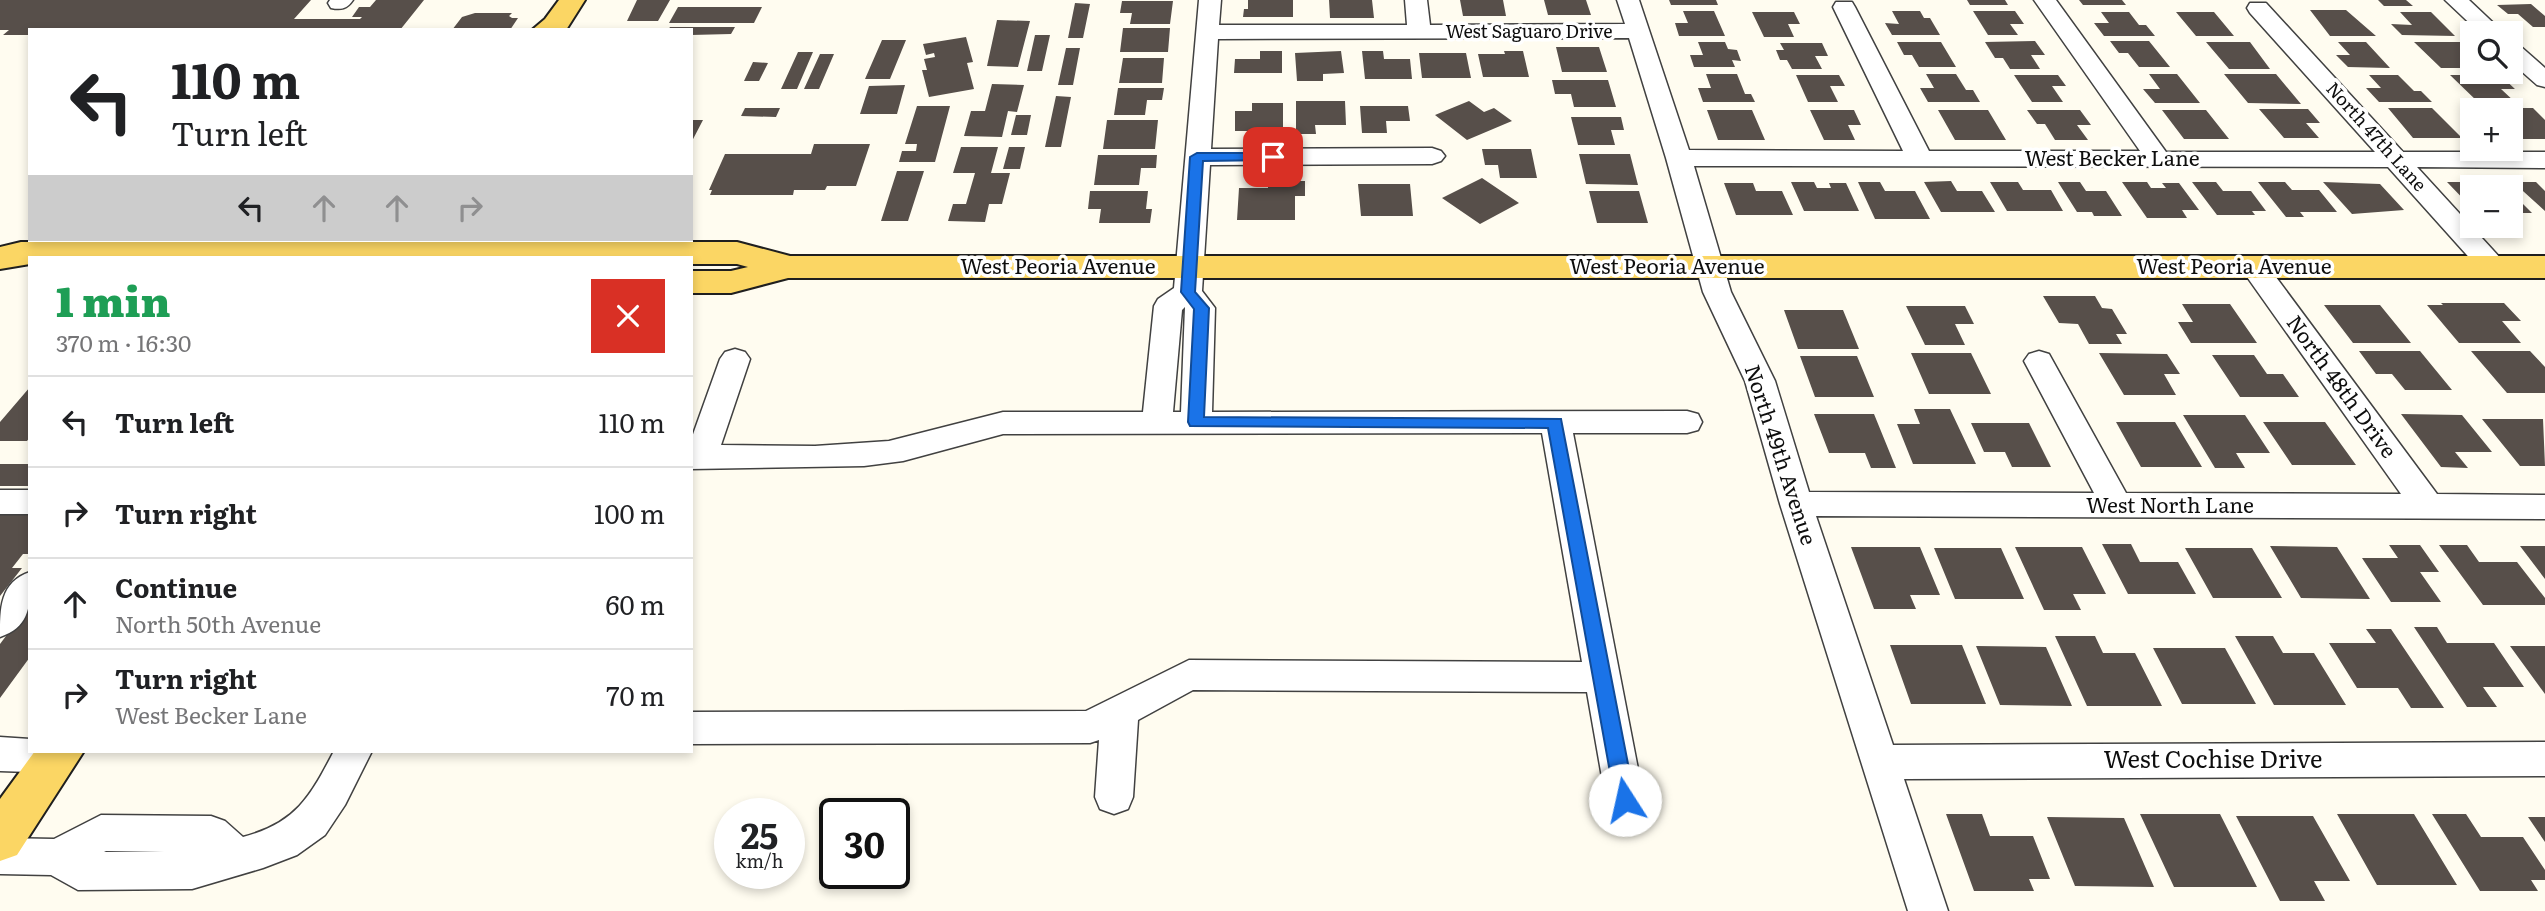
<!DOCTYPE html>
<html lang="en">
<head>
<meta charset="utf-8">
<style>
	body { margin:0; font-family:Literata,serif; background:#f6f6f6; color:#202124; height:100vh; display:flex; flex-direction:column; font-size:26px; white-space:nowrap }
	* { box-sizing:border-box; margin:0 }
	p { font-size:23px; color:#757577 }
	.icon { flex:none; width:38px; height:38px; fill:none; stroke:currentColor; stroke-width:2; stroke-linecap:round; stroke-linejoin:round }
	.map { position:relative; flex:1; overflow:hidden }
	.drawer { position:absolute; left:28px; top:256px; width:665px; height:497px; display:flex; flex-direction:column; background:#fff; border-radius:0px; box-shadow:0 4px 10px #0003 }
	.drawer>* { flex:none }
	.top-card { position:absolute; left:28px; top:28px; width:665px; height:214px; border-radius:0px; box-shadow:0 4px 10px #0003; background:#fff; color:#202124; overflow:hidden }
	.controls { position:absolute; left:2460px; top:21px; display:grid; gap:14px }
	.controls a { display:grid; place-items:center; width:63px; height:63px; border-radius:0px; background:#fff; box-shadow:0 4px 10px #0003; font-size:35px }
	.speed { position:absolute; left:714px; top:798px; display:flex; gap:14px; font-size:35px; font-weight:700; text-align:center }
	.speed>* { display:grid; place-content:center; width:91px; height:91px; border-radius:50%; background:#fff; box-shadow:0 4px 10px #0003; line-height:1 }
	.speed small { font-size:18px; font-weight:400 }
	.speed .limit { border:4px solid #111; border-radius:10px; background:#fff; color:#111 }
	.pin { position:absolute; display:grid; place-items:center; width:60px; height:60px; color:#fff; margin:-30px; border-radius:14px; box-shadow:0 4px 10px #0006 }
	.me { position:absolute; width:77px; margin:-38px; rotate:350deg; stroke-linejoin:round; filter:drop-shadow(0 0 5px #0008) }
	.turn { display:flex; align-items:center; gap:24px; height:147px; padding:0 28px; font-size:32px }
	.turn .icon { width:91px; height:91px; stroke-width:2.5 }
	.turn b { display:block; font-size:49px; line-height:60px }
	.lanes { display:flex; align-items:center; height:66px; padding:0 28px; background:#0003; justify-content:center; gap:35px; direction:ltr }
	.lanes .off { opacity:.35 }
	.round { display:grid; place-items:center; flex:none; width:74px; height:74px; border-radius:0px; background:#f6f6f6 }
	.overview { display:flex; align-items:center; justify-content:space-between; height:119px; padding:0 28px }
	h1 { font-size:42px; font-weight:800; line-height:52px; color:#1e9e55 }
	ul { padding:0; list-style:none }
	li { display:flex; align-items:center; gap:21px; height:91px; padding:0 28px; border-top:2px solid #e0e0e0 }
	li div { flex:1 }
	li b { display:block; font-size:26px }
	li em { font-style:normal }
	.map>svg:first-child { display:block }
	.building { fill:#574f4a }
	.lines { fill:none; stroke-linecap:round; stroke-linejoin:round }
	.minor-casing { stroke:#414141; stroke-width:3 }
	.major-casing { stroke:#1f1f1f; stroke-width:4 }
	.minor { fill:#fff; fill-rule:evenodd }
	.major { fill:#fbd664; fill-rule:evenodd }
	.route { fill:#1a73e8; stroke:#114b97; stroke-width:2 }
	.labels { text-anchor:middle; stroke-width:7; stroke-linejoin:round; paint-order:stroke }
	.far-street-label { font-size:18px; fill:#0e0e0e; stroke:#fff }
	.street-label { font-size:21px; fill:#0e0e0e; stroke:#fff }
	.near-street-label { font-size:24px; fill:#0e0e0e; stroke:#fff }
</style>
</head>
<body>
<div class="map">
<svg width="2545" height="911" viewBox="0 0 2545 911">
	<rect width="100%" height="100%" fill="#fffcf0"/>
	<path class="building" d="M0,0H311L294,19H360L362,17H352L359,7H370L376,0H424L400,30H30V35H3L9,30H0Z
		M637,0H670L658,21H627Z
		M1248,0H1293V17H1243L1244,9H1248Z
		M1329,0H1372L1374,18H1330Z
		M1460,0H1503L1506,16H1463Z
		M1544,0H1586L1591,15H1548Z
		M1669,0H1716L1718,5H1671Z
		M1967,0H2005L2008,5H1970Z
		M2079,0H2122L2126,5H2083Z
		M2378,0H2406L2413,6H2384Z
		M1122,1H1173L1170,24H1130L1132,13H1120Z
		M1075,3L1090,4L1083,38H1068Z
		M2531,4L2545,16V27H2533L2518,14H2508L2497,5Z
		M678,7H762L754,23H669Z
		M2310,10H2346L2376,36H2330Z
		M1683,11H1714L1725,36H1679L1675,23H1688Z
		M1892,11H1920L1924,18H1930L1940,35H1892L1885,23L1899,24Z
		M1973,11H2015L2024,24H2010L2018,35H1988Z
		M1752,12H1794L1800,24H1788L1794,37H1764Z
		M2101,12H2129L2139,25H2146L2155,36H2104L2094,23H2109Z
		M2176,12H2214L2234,36H2196Z
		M2400,12H2431L2455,36L2402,35L2391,24L2412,25Z
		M475,13H512L509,16L512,18H518L510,30H452L462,17Z
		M997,20L1030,21L1018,67L987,66Z
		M670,27H735L731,34L691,35V30H668Z
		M1123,28H1170L1168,52H1120Z
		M1035,35H1050L1042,71H1027Z
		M966,37L973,62L967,63L974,89L929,97L922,70H927L924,59L935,57L934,53L926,55L923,44Z
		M882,40H906L890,79H865Z
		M2035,41L2045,55H2031L2040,69H2010L2003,58H1995L1985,42Z
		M2110,41H2149L2170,67H2139L2128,53H2119Z
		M1698,42H1725L1728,49L1737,50L1741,61L1732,60L1735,67H1694L1690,55H1703Z
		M1897,42H1941L1956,67H1919L1912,55H1904Z
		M2206,42H2250L2270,69H2229Z
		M2338,42H2366L2390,68L2348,67L2336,55H2350Z
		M2414,42H2464L2473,51V55H2463L2473,64V68H2441Z
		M1780,43H1822L1828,56H1815L1822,69H1792L1787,60H1780L1776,50H1784Z
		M1556,47H1599L1607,72H1562Z
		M1066,48H1080L1073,85H1058Z
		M1260,51H1282V73H1234L1235,59H1260Z
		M1341,51L1344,73L1323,74V81H1297L1295,53Z
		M1362,51H1383L1384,59H1410L1412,79H1365Z
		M1504,51H1523L1529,77H1483L1478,54H1505Z
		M798,52H813L797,89H781Z
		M1419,53H1466L1471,78H1422Z
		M820,54H834L819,89H804Z
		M1123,58H1164L1162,83H1119Z
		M753,62L768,63L759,81H744Z
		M1706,74H1737L1745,94H1751L1755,102H1703L1698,88H1711Z
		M1926,74H1956L1966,90H1973L1980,102H1928L1920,88H1934Z
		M2149,74H2177L2200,103H2155L2143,89H2160Z
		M2224,74H2276L2301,104L2248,103Z
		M1796,75H1839L1845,86H1830L1838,102H1808Z
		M2014,75H2058L2066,86H2052L2063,102H2032Z
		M2369,75H2398L2414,91H2421L2432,102H2379L2366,88H2381Z
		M2450,75H2500L2515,89H2501L2516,103H2479Z
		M1552,80H1608L1616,107H1574L1571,94H1555Z
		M992,84L1024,85L1017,112L1008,111L1002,137L964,136L971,111H985Z
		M905,85L897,114H860L869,86Z
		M1118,88H1164L1162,100H1147L1145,115H1114Z
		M1056,96L1071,97L1061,147H1045Z
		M1296,101H1345L1346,125H1315L1316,134H1296Z
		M1469,101L1484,112L1494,108L1512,121L1467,140L1435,115Z
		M1252,103H1283V131H1235V111H1252Z
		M917,106H950L935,162H899L902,151H916L917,144H905Z
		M1360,106H1408L1410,121H1386L1387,133H1362Z
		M745,108H780L776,117L741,116Z
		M2388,108H2432L2462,138H2413Z
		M2511,108H2533L2545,120V139H2519L2511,131Z
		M2259,109H2308L2320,123H2306L2319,138H2284Z
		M1707,110H1752L1765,140H1718Z
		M1810,110H1854L1861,125H1848L1855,140H1824Z
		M1938,110H1988L2006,140H1955Z
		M2027,110H2080L2091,125H2077L2088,140H2055L2045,124H2037Z
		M2162,110H2206L2229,139H2184Z
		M1016,115H1031L1027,135H1011Z
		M1571,117H1621L1624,130H1611L1615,145H1578Z
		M691,120H703L691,143Z
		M1107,120H1158L1155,149H1103Z
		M814,144H870L856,186H827L825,190H794L793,195H710L712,190H709L725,154H811Z
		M961,147H998L991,173H1010L1002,204H989L985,222L948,221L953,204H966L975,173H953Z
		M1009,147H1025L1020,169H1003Z
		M1482,149H1531L1537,178H1500L1498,165H1485Z
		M1579,154H1630L1638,185L1586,184Z
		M1098,155H1157L1156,168H1141L1139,185H1094Z
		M897,171H924L908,221H881Z
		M1482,178L1519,203L1480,224L1442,198Z
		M1268,181H1305V196H1295V220H1237L1239,188H1268Z
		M1951,181L1957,191H1982L1995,212H1941L1924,182Z
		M1791,182H1814L1817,188H1831L1829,183H1846L1859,211H1804Z
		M1858,182H1880L1885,191H1915L1930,219H1875Z
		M1990,182H2018L2023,190H2051L2063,211H2007Z
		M2058,182H2080L2086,191H2106L2122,216H2094L2092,212H2077Z
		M2122,182H2147L2151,188H2166L2162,183H2179L2199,210H2182L2187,218H2147Z
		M2192,182H2216L2223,191H2251L2266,211H2252L2255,215H2217Z
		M2258,182H2285L2292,190H2319L2337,212H2300L2304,217H2286Z
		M2323,182L2380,184L2404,210L2352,214Z
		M2447,182H2473L2478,187H2473V209Z
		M2513,182H2536L2545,191V211Z
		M1724,183H1753L1756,191H1782L1793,215H1736Z
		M1358,184H1410L1413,216H1361Z
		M1090,191H1148L1146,209H1152L1150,223H1099L1101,209H1088Z
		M1589,191H1639L1648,223H1597Z
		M2511,192L2532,213H2511Z
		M2043,296H2095L2102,308L2112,309L2127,334H2116L2122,344H2089L2078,324L2059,323Z
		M2441,303H2504L2521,321H2502L2521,343H2459L2427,305H2443Z
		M2182,304H2230L2257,343H2191L2178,322H2193Z
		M2324,305H2380L2411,343H2353Z
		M1906,306H1965L1974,324H1955L1965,345H1925Z
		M1784,310H1843L1859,349H1798Z
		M2359,351H2420L2452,390H2405L2392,374H2376Z
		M2471,351H2530L2545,367V393H2507Z
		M1911,353H1971L1991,394H1929Z
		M2099,353L2167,354L2180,374H2164L2176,395H2124Z
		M2212,355H2254L2267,374H2283L2299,397H2240Z
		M1800,356H1857L1874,397H1815Z
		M30,387V437L27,441H0V422Z
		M1914,409H1950L1976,464H1913L1897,424H1920Z
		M1814,414H1874L1896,468H1871L1865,453H1829Z
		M2401,414L2462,415L2492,452H2455L2468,468L2441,467Z
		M2183,415H2245L2270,453H2236L2245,468H2215Z
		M2482,419H2543L2545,466H2520Z
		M2116,422H2175L2202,467H2141Z
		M2263,422H2325L2356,465H2292Z
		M1971,423H2029L2051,467H2012L2005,452H1984Z
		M0,464H30V486H0Z
		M0,512H30V554H23L12,568H22L0,596Z
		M2102,544H2131L2140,562H2178L2196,594H2128Z
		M2389,545H2420L2439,572H2420L2441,602H2391L2362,558H2398Z
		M2439,545H2467L2479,562H2517L2545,598V605H2483Z
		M2270,546L2337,547L2370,599L2301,598Z
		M2520,546H2545V579Z
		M1851,547H1920L1940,595H1910L1916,609H1874Z
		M2015,547H2082L2106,594H2073L2081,610H2044Z
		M1934,548H2001L2024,599H1955Z
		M2185,548H2252L2282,598H2213Z
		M30,604V657L0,698V644Z
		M2414,627H2437L2447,643H2494L2524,687H2483L2497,707H2467Z
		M2366,629H2391L2444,708H2411L2398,688H2357L2329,643H2376Z
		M2055,636H2095L2103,653H2135L2162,706H2087Z
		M2235,636H2273L2283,653H2314L2346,705H2274Z
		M1890,645H1962L1986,704H1911Z
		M1976,646L2046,647L2072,706L2000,705Z
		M2510,646H2545V694Z
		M2153,648H2225L2256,704H2182Z
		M1946,814H1982L1990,836H2033L2050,879H2029L2034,891H1974Z
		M2140,814H2220L2257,887H2174Z
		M2337,814H2414L2457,885H2377Z
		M2432,814H2466L2481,837H2523L2545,870V880H2531L2538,891H2480Z
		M2236,816H2313L2350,881H2314L2325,901H2280Z
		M2047,817L2124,818L2154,887L2075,886Z
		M2528,817H2545V842Z"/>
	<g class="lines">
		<g class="minor-casing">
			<path id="minor" d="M330,0H353C347,9 341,10 331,8L328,3Z
				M1199,0H1221L1219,25H1407L1405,0H1427L1430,25L1625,24L1617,0H1639L1689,150L1903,151L1833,7L1836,2H1852L1855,7L1929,151H2140L2034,0H2056L2166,152H2375L2250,13L2247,8L2250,3H2266L2403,152H2545V168L2417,167L2503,261L2507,267L2503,273L2493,276L2483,273L2388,167L1694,166L1731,292L1775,381L1809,492L2094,493L2024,361L2029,354L2039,351L2049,354L2126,493L2401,494L2240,267L2244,261L2254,258L2264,261L2437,494L2545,495V519L1816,516L1893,745L2545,742V776L1904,779L1948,911H1908L1780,504L1745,381L1703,292L1666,158L1629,38L1218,39L1211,149L1432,148L1441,151L1445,156L1441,161L1432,164L1210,165L1202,291L1215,308L1212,412L1687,411L1698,414L1702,422L1698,430L1687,433H1573L1644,800L1639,812L1625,817L1611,812L1606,800L1587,692L1193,690L1138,720L1133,797L1128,809L1114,814L1100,809L1095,797L1099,740L1090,743L691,744V712L1086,711L1189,660L1582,662L1542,433L1003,434L903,461L864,466L691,469V440L720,359L725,352L735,349L745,352L750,359L721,445L815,446L889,441L1003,412H1143L1154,306L1158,299L1174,288ZM1185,307L1181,412H1173L1182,310Z
				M2445,0H2469L2504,33H2480Z
				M2511,43L2519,45L2545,68V87L2537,85L2511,62Z
				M0,490H30V514H0Z
				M30,572C30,601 33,626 0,637C0,608 0,582 30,572Z
				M0,737L30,739V751H73L76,756L70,768L57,773L0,771Z
				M334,751H372L345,805L325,835L297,855L263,868L192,889L78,890L51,875L0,874V838L54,839L101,815L211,816L225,821L243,837C296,823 310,797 334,751ZM106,851L164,852H104Z"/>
		</g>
		<g class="major-casing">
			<path id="major" d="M559,0H585L566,30H532L545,19Z
				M21,242H737L790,256H2545V278H788L731,293H691V271H731L748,267L737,264H691V257H30V264L0,269V247Z
				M35,751H84L17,855L0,861V799Z"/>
		</g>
		<use href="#minor" class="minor"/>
		<use href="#major" class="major"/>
	</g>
	<path class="route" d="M1197,153H1273L1279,157L1273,160L1203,161L1195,292L1209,308L1204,417L1561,419L1635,800L1632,806L1625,809L1618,806L1615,800L1548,428L1190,426L1188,422L1194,309L1181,292L1190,157Z"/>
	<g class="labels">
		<g class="far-street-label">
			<text x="1529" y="38">West Saguaro Drive</text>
			<text transform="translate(2376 137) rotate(48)" y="6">North 47th Lane</text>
		</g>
		<g class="street-label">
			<text x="2112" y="166">West Becker Lane</text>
			<text x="1058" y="274">West Peoria Avenue</text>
			<text x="1667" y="274">West Peoria Avenue</text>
			<text x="2234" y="274">West Peoria Avenue</text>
			<text transform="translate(2341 387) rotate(54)" y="7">North 48th Drive</text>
			<text transform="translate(1780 455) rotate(72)" y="7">North 49th Avenue</text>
			<text x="2170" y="513">West North Lane</text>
		</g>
		<g class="near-street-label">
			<text x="2213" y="768">West Cochise Drive</text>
		</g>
	</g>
</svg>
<div class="controls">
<a><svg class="icon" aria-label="search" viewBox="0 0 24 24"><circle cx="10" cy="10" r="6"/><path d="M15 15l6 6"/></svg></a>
<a>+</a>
<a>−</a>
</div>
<div class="speed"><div>25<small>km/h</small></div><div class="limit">30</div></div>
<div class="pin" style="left:1273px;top:157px;background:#d93025"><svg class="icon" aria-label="arrive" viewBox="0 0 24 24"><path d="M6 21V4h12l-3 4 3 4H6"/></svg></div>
<svg class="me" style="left:1625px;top:800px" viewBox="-20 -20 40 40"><circle r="19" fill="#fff"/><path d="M0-13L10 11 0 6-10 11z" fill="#1a73e8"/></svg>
<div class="top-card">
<div class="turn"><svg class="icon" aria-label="left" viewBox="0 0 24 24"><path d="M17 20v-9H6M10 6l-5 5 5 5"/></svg><div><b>110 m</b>Turn left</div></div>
<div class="lanes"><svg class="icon" aria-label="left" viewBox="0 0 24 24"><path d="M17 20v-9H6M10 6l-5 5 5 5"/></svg><svg class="icon off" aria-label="ahead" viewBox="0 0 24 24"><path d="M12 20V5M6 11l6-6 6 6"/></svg><svg class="icon off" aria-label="ahead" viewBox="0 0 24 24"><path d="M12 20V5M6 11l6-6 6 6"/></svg><svg class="icon off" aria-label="right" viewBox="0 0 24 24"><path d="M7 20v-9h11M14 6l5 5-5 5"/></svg></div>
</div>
<section class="drawer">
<div class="overview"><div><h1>1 min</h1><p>370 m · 16:30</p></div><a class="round" style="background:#d93025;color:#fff"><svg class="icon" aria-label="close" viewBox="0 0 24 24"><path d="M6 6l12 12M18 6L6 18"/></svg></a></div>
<ul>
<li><svg class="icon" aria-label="left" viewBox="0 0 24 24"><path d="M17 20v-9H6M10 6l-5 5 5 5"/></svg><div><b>Turn left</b></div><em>110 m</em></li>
<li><svg class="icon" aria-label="right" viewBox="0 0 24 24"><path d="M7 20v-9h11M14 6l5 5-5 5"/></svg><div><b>Turn right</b></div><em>100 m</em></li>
<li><svg class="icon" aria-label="ahead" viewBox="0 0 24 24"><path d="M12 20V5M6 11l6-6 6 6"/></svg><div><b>Continue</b><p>North 50th Avenue</p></div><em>60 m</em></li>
<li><svg class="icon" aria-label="right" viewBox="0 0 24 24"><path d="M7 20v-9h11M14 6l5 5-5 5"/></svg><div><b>Turn right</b><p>West Becker Lane</p></div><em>70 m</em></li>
</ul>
</section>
</div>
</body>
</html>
